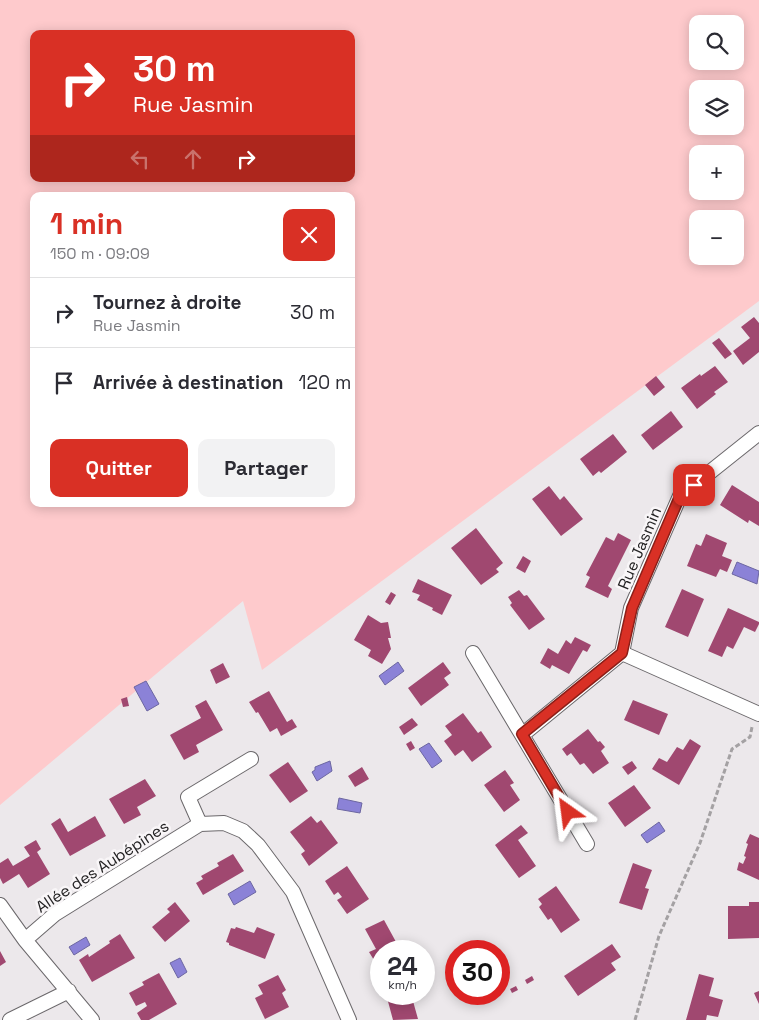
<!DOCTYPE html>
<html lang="fr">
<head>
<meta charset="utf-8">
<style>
	body { margin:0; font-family:"Space Grotesk",sans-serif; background:#f2f2f3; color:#2b2b33; height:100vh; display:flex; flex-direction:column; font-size:19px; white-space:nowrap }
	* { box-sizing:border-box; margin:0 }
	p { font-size:16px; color:#7c7c81 }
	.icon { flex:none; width:28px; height:28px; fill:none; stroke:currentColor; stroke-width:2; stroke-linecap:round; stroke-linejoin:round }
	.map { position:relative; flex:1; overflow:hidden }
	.sheet { position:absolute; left:30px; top:192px; width:325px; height:315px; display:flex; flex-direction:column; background:#fff; border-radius:10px; box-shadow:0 2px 12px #0003 }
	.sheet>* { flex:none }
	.guide { position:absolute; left:30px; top:30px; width:325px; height:152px; border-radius:10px; box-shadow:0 2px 12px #0003; background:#d93025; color:#fff; overflow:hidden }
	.tools { position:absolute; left:689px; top:15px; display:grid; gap:10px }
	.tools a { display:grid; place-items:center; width:55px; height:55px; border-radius:10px; background:#fff; box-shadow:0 2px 12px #0003; font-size:25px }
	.speed { position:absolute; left:370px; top:940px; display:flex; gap:10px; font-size:25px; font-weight:700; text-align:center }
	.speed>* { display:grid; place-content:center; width:65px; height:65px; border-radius:50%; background:#fff; box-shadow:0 2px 12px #0003; line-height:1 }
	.speed small { font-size:12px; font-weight:400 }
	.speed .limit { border:8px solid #d22; background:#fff; color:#111 }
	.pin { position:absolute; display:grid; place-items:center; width:42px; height:42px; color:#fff; margin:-21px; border-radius:10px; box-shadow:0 2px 8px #0006 }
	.me { position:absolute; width:55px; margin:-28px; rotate:329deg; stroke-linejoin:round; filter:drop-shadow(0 0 4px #0008) }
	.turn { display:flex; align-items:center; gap:18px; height:105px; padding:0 20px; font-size:22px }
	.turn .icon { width:65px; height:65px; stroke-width:2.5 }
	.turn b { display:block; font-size:35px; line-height:42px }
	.lanes { display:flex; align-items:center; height:48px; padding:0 20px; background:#0003; justify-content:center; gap:25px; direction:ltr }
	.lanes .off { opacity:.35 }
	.round { display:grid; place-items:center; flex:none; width:52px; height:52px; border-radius:10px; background:#f2f2f3 }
	.summary { display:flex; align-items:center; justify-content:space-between; height:85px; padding:0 20px }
	h1 { font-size:30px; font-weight:700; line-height:38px; color:#d93025 }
	.primary-button { display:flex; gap:10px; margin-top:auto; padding:10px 20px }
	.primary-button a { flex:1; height:58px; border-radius:10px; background:#d93025; color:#fff; font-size:20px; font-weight:700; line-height:58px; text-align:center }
	.primary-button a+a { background:#f2f2f3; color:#2b2b33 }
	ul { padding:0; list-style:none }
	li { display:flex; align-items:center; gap:15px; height:70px; padding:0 20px; border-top:1px solid #e1e1e2 }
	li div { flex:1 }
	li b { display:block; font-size:19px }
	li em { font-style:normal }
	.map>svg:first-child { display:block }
	.green { fill:#fecacc; fill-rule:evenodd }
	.water { fill:#8b82d7; stroke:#6c66a1 }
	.building { fill:#a04870 }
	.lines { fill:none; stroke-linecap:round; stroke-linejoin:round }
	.minor-casing { stroke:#6b686b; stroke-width:16 }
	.path { stroke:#a4a1a3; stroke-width:3; stroke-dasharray:5 2.5; stroke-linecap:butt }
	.minor { stroke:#fff; stroke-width:14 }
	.route-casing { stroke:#8d1f18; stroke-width:12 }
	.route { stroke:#d93025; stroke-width:9 }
	.labels { text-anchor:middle; stroke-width:5; stroke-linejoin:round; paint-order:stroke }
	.street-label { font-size:16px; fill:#242324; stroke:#f9f6f8 }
</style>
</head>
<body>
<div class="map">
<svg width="759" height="1020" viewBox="0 0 759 1020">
	<rect width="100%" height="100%" fill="#ece8eb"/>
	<path class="green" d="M0,0H759V301L262,670L243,601L0,805ZM698,24H735V61H698ZM34,34H351V179H34ZM698,89H735V126H698ZM698,154H735V191H698ZM34,196H351V504H34ZM698,219H735V256H698Z"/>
	<path class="water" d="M737,562L759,571L757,584L732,574Z
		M398,662L404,671L385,685L379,676Z
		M146,681L159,704L147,711L134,687Z
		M429,743L442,761L432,768L419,749Z
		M330,761L332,771L317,781L312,772L315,770V767Z
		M339,798L362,803L360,813L337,809Z
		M659,822L665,831L647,843L641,835Z
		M250,881L256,892L234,905L228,894Z
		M86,937L90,945L74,955L69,947Z
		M180,958L187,972L178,978L170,963Z"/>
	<path class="building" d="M754,317L759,323V352L743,365L733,351L750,338L741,327Z
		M719,338L732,354L725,359L712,343Z
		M715,366L728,382L714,392L716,394L697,409L681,388L700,374L701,376Z
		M656,376L665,387L654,396L645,385Z
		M671,411L683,427L653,450L641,435Z
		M613,434L627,452L601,473L599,471L593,476L580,459Z
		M732,485L759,502V526L749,520L748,523L720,505Z
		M549,486L560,500L564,496L583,519L561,536L532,499Z
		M476,528L503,563L496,569L499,572L481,585L451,548Z
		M618,533L631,540L608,586L612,589L608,598L585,587L590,577L586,575L606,537L614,541Z
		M706,534L727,543L722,556L732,560L727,572L720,569L716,577L687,566L696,544L701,546Z
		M523,556L531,561L525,573L516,568Z
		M418,579L452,595L442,615L432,610L433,608L417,600L420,595L412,592Z
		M682,589L704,599L688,637L665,627Z
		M519,590L524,596L527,595L545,619L529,630L510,605L512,603L508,597Z
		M391,592L396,595L390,605L385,602Z
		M728,608L759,622V624L755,632L744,627L733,649L727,646L722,657L708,651Z
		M368,615L381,623L388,622L391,638H388L391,649L382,664L368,656L371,650L354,640Z
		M575,637L591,645L587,652L583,650L569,674L552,665L550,669L540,663L548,648L558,654L566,640L571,644Z
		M443,662L451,673L444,678L449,685L421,706L408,688Z
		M223,663L230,677L216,684L210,670Z
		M269,691L287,722L292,719L297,727L281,736L277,728L270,732L258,712L256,713L249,702Z
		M127,697L129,706L123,707L121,699Z
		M206,700L223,730L196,745L199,752L184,760L170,735L201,718L195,706Z
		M633,700L668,714L659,735L624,720Z
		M463,713L478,733L481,731L492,747L472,762L463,750L455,756L444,741L452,735L445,726Z
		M412,718L418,725L404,735L399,727Z
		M588,729L598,742L600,741L605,747L601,751L609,763L593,774L584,763L580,765L571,753L567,756L562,749Z
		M690,739L701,746L679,785L652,769L659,758L667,762L677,747L683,750Z
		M411,741L415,748L410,751L406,744Z
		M632,761L637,768L628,775L622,767Z
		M288,762L308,791L290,803L269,775Z
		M362,767L369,779L355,787L348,776Z
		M505,770L514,783L510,785L520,800L504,812L484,785Z
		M145,779L156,796L137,807L141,815L124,824L109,799Z
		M634,785L651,808L625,827L608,803Z
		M95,816L106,836L70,856L51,824L60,818L68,832Z
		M311,816L317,823L321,820L338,843L309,866L301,854L305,851L290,832Z
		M521,825L528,833L518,840L536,866L519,878L495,845Z
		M750,834L759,838V880L737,870L739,862L743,864L746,857L744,856L748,844L746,843Z
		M36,840L41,849L37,852L50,874L28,888L19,874L3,884L0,878V863L8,858L13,866L30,856L24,847Z
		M233,854L244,871L203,895L196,883L203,879L201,876L219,866L217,863Z
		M633,863L652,870L645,888L649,889L642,910L619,903Z
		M347,866L369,899L347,914L337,900L342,897L338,892L334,895L325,881Z
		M556,886L580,920L561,933L551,918L548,920L539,907L542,904L538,899Z
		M175,902L190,921L165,942L152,927L170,912L167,909Z
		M749,902H759V938L728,939V906H749Z
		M384,920L401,951H381V962L377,965L369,952L376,949L365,929Z
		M236,927L254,933L257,927L275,934L265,959L229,945V943L226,942L231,928L235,929Z
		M120,934L135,958L92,982L79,960L88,954L89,957L110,943L109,941Z
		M612,944L621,957L611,963L616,970L578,996L564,976Z
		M0,951L6,962L0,966Z
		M159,973L177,1004L149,1020H141L137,1013L147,1006L145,1002L136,1006L129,993L144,985L142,982Z
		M699,974L714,978L709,996L723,1000L718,1017L707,1015L706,1020H686Z
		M278,975L286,990L282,993L289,1007L265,1019L255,998L263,994L258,985Z
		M532,976L534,980L527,984L525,980Z
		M516,986L518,990L512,993L510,989Z
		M759,991V1004L754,993Z
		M386,994H411L418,1019L393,1020Z"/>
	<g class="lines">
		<g class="minor-casing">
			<path id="minor" d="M473,653L522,735
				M622,653L631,608L680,496L759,433
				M200,824L188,797L251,759
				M587,844L522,735L622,653L759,714
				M0,905L25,940L92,1020
				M25,940L55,914L200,824L224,823L243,831L258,845L293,892L349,1020
				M10,1020L69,991"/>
		</g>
		<path class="path" d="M635,1020L659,936L700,843L732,749L750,737L752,727"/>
		<use href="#minor" class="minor"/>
	</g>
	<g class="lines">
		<g class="route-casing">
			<path id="route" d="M568,812L522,734L622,653L632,608L680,496L694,485"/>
		</g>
		<use href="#route" class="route"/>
	</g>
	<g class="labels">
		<g class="street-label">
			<text transform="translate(639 548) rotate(-67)" y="6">Rue Jasmin</text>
			<text transform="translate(102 866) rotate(-33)" y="6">Allée des Aubépines</text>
		</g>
	</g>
</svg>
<div class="tools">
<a><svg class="icon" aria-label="search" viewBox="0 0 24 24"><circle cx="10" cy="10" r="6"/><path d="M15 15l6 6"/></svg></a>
<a><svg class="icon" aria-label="layers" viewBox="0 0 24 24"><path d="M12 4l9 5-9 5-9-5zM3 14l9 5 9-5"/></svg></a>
<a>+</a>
<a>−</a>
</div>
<div class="speed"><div>24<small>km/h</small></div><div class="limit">30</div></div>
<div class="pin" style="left:694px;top:485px;background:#d93025"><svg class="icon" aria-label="arrive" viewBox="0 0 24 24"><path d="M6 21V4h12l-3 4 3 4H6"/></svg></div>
<svg class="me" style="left:568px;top:812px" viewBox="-20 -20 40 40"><path d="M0-17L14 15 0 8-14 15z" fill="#d93025" stroke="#fff" stroke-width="4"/></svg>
<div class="guide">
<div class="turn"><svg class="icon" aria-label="right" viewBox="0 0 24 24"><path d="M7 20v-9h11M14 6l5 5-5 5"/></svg><div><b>30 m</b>Rue Jasmin</div></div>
<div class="lanes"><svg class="icon off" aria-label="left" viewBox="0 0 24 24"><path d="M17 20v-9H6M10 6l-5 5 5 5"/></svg><svg class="icon off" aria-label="ahead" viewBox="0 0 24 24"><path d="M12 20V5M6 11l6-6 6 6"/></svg><svg class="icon" aria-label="right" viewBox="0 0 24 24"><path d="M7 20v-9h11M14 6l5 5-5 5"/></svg></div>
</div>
<section class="sheet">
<div class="summary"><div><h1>1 min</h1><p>150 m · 09:09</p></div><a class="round" style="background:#d93025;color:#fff"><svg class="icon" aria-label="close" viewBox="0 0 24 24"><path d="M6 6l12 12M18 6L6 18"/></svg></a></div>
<ul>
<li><svg class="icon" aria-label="right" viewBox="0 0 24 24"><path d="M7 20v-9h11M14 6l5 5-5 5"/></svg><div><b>Tournez à droite</b><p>Rue Jasmin</p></div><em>30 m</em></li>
<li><svg class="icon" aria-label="arrive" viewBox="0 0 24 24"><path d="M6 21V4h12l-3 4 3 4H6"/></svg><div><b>Arrivée à destination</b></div><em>120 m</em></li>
</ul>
<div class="primary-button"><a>Quitter</a><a>Partager</a></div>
</section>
</div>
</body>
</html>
